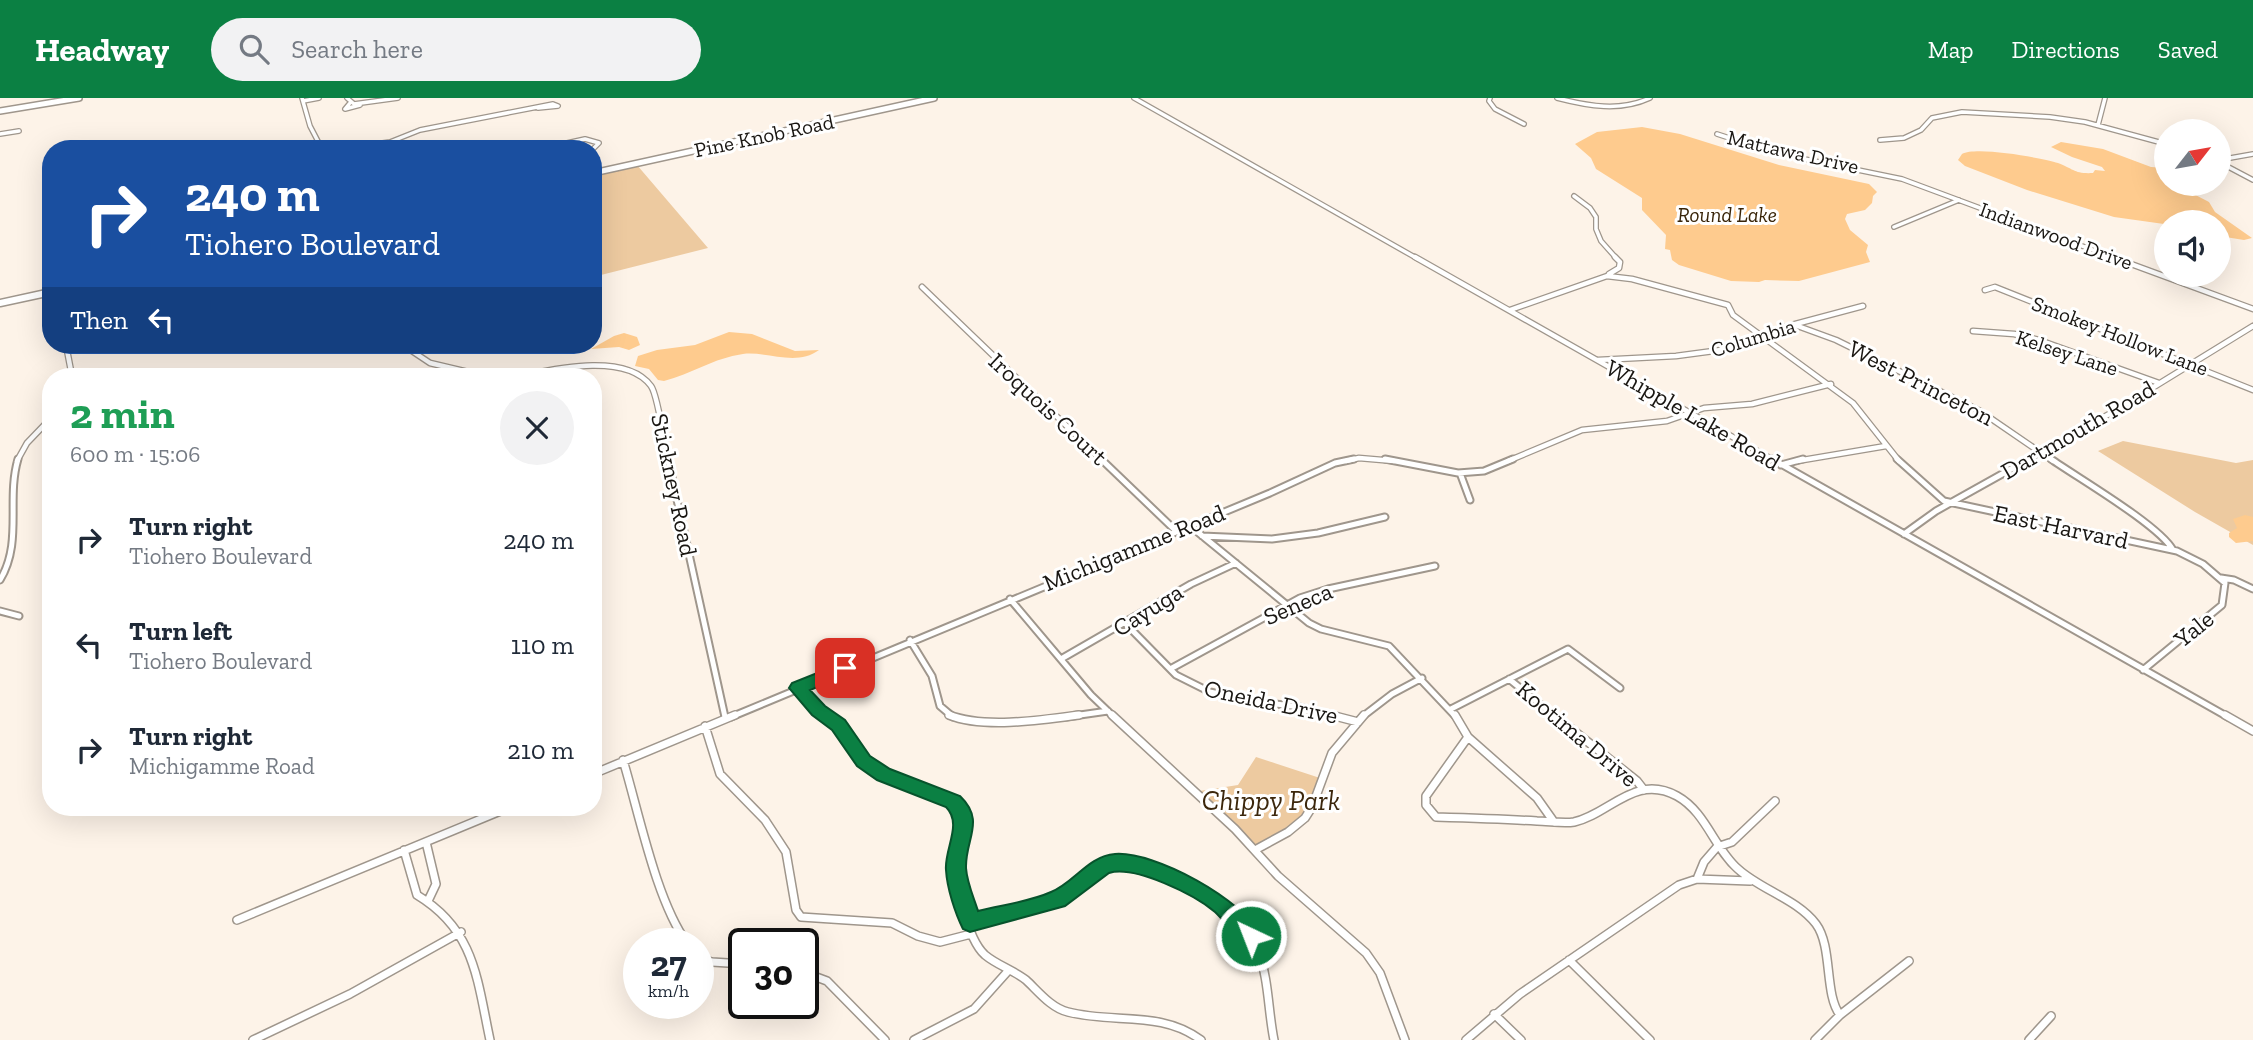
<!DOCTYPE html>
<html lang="en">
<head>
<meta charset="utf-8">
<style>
	body { margin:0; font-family:"Zilla Slab",serif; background:#f2f2f3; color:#1f2937; height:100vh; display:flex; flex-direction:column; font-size:26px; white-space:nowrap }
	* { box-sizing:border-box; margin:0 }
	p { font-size:23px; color:#747a83 }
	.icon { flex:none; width:38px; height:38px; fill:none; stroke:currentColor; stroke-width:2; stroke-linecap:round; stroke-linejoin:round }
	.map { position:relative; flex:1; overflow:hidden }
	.side { position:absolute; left:42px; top:270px; width:560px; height:448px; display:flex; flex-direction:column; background:#fff; border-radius:28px; box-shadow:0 7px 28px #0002 }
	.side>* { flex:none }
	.banner { position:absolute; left:42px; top:42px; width:560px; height:214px; border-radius:28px; box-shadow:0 7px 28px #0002; background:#1a4fa0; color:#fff; overflow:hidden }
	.needle { width:46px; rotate:59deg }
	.fabs { position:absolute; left:2154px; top:21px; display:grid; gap:14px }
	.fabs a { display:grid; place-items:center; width:77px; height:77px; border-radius:50%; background:#fff; box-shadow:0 7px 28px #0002; font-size:35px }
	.speed { position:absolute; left:623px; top:830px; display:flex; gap:14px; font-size:35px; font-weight:700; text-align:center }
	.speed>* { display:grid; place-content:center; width:91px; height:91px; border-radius:50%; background:#fff; box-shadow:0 7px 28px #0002; line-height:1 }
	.speed small { font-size:18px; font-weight:400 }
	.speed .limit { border:4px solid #111; border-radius:10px; background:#fff; color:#111 }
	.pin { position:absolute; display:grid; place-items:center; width:60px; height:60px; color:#fff; margin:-30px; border-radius:14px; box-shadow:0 4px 10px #0006 }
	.me { position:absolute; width:77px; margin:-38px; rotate:317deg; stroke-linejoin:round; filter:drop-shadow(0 0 5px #0008) }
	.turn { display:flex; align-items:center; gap:24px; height:147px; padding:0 28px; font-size:32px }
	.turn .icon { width:91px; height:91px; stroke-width:2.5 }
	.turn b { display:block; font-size:49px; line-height:60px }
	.then { display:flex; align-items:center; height:66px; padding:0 28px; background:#0003; gap:14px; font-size:26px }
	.round { display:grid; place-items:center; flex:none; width:74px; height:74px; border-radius:37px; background:#f2f2f3 }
	.overview { display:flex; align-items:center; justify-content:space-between; height:119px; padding:0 28px }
	h1 { font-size:42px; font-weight:800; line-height:52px; color:#1e9e55 }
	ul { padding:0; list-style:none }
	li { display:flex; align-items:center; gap:21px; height:105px; padding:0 28px }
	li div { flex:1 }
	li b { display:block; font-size:26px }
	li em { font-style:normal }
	header { display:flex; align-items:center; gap:42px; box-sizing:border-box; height:98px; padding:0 35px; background:#0b8043; color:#fff }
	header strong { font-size:33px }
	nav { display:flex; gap:38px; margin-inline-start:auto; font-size:24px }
	.search { width:490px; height:63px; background:#f2f2f3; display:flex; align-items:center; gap:18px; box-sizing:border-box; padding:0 24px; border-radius:38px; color:#747a83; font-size:26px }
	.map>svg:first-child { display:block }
	.green { fill:#edcaa0 }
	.water { fill:#fecb8e }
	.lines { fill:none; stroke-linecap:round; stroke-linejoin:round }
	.street-far3-casing { stroke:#9f968c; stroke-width:6 }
	.street-far2-casing { stroke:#9f968c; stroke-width:7 }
	.street-far1-casing { stroke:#9f968c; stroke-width:9 }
	.street-casing { stroke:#9f968c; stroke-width:10 }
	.secondary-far1-casing { stroke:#9f968c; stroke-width:8 }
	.secondary-casing { stroke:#9f968c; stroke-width:9 }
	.street-far3 { stroke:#fff; stroke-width:3.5 }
	.street-far2 { stroke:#fff; stroke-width:4.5 }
	.street-far1 { stroke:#fff; stroke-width:5 }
	.street { stroke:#fff; stroke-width:7 }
	.secondary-far1 { stroke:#fff; stroke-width:5 }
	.secondary { stroke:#fff; stroke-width:6 }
	.route { fill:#0b8043; stroke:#07532c; stroke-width:2 }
	.labels { text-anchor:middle; stroke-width:6; stroke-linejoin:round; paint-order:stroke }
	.far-street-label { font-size:21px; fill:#191612; stroke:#fff }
	.far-water-label { font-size:21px; font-style:italic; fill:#392509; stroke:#fff }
	.street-label { font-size:24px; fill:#191612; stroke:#fff }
	.near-park-label { font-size:28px; font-style:italic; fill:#3c270c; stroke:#fff }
</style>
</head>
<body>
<header>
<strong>Headway</strong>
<div class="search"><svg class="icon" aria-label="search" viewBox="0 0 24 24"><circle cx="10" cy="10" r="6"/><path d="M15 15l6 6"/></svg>Search here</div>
<nav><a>Map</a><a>Directions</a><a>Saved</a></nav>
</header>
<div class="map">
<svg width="2253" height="942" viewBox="0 0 2253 942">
	<rect width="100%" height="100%" fill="#fdf3e8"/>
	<path class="green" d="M637,67L708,150L593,179V76Z
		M2123,343L2236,365L2253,362V447L2195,414L2098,353Z
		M1256,659L1320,680L1303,723L1255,752L1193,694L1238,687Z"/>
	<path class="water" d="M1642,29L1680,36L1779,67L1869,86L1877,94L1873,98L1872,105L1865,112L1847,116L1845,121L1850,132L1868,147L1866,154L1870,164L1799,183L1765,182L1759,184L1731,183L1679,167L1672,162L1670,152L1665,151L1666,137L1642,112V100L1596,71L1591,60L1575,46L1597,34Z
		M2061,44L2103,51L2151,69L2166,70V86H2188L2184,91L2209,104L2215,114L2252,140L2244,142L2219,138V124L2164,126L2114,119L2027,92L1965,68L1958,62L1962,56C1977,48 2041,60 2058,65C2074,71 2074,76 2093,75L2095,72L2105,73L2102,69L2072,59L2051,49Z
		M729,234L752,236L795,253L819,252C796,269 768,253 743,256C714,260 691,276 664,283L658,282L649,271L635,268L638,258L657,252L695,247Z
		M624,235L637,239L640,247L629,252L619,249L591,251L614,238Z
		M2245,417L2253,419V443L2236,445L2229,439V435L2237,430L2233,421Z"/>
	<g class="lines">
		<g class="street-far3-casing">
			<path id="street-far3" d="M302,0L310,28L322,51
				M347,0L354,6L398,0
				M1134,0L1418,161
				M1490,0L1489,3L1495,11L1524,26
				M1557,0C1588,8 1620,14 1650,0
				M303,3L319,0
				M350,5L345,11L360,7
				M2098,27L2105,0
				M0,36L19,33
				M1717,36L1775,55L1902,81L2117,161
				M1880,42L1904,40L1921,32L1932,20L1962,14L2050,19L2085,24L2166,46
				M337,51L390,44L420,32L553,6L558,8L538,10
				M540,51L585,41L599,45L593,51
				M2219,62L2253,56
				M2219,64L2253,82
				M1574,98L1590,110L1596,119V131L1601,143L1617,161
				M1894,129L1959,102"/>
		</g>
		<g class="street-far2-casing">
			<path id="street-far2" d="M1415,159L1775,363
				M2112,159L2253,211
				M1609,176L1619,170L1620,164L1615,159
				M922,189L1103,363
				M1985,192L1995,189L2253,292
				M1510,212L1607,178L1632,181L1728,207L1733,217L1853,305L1899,363
				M1795,227L1836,242L1980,313L2053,363
				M1973,233L2014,236L2039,242L2159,285
				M66,247L72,278
				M403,247L430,265L485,278
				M1598,262L1676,258L1721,252L1788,228L1863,208
				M520,278C554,271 626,254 651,288C658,297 665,349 668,363
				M17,363L27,345L51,320
				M1346,363L1359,360L1394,363
				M1508,363L1582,332L1667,323L1704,310L1752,306L1831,286
				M1797,363L1886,348
				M2026,363L2118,311L2253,228"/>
		</g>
		<g class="street-far1-casing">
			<path id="street-far1" d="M668,361L725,619
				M1101,361L1176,433
				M1385,361L1458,375L1484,373L1513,361
				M1772,361L2228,619
				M1897,361L1944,403L2177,453L2203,466L2225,485L2222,507L2143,572
				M2051,361C2078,380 2159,427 2173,452
				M1781,367L1803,361
				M1460,375L1470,402
				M1189,427L1309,525L1321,531L1389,548L1456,619
				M1904,436L1936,413L2029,361
				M1202,438L1272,441L1318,435L1385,419
				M2221,480L2234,482L2253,491
				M0,482C23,444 6,402 18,361
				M1010,501L1091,597L1114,619
				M0,513L19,518
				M1125,525L1176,577L1210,594L1245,602L1300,609L1338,619
				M910,542L932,578L940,608L953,619
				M1061,561L1191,486L1236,465
				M1172,570L1300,500L1328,491L1435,468
				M1509,581L1556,619
				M798,589L828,619
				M1451,611L1568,551L1620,590
				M731,619L1270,395L1335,365L1354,361
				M1066,619L1108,613
				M1362,619L1392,596L1422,580"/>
		</g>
		<g class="street-casing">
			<path id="street" d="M826,617L839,627L863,663L884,677L953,703L965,720C962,732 957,744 956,756C953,779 967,841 985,857C997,867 1013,872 1026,882C1038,893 1051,910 1068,914C1114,926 1161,912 1201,942
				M949,617C984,631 1042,622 1079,617
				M1112,617L1235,731L1278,778L1366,855L1380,875L1405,942
				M1331,617L1358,624
				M1455,617L1468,639L1426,698V707L1436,719C1470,720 1503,721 1537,723C1548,723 1563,726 1574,724C1610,716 1635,675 1677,698C1706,714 1714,750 1738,771C1761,792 1797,801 1816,826C1833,849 1824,896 1840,917
				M1554,617L1637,683L1644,692
				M2225,617L2253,633
				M705,628L720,676L765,722L786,754L796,812L801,819L892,825L918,838L940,844L971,836
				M1468,639L1537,700L1554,724
				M623,662C639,715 656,802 687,845
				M593,676L735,617
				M426,744L436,786L428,803
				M404,752L417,797C475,832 477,881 490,942
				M1255,752L1288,734L1305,720L1312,709L1332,655L1364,617
				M1697,781L1704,764L1717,749L1732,744L1775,703
				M237,822L510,709
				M970,825C998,817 1031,815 1057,802C1077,793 1088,772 1109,766C1154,754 1241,812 1258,853C1269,881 1268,913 1274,942
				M698,860L712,864L744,866
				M1569,862L1650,942
				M803,874L827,883L885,942
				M1494,916L1521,942
				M253,942L350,896L461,834
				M914,942L974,911L1008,873
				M1466,942L1520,896L1679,787L1697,781L1750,783
				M1815,942L1840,917L1909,863
				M2029,942L2051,918"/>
		</g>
		<g class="secondary-far1-casing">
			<path id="secondary-far1" d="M0,13L79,0
				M593,75L934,0"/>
		</g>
		<g class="secondary-casing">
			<path id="secondary" d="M0,205L51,194"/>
		</g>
		<use href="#street-far3" class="street-far3"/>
		<use href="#street-far2" class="street-far2"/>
		<use href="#street-far1" class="street-far1"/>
		<use href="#street" class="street"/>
		<use href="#secondary-far1" class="secondary-far1"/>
		<use href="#secondary" class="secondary"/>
	</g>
	<path class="route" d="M845,564L853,570L851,575L810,592L825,608L845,622L870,658L890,671L960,698C986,723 965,741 966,770C967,785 974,800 978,813C1001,807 1029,804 1051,794C1074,785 1088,758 1115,756C1155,753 1244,802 1261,838L1258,845L1251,847C1235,842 1227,825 1215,814C1195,797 1135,767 1109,775L1065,808L970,834L963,831C955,815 947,790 946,772C944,751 963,726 946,709L877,682L857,668L832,632L812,617L789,590L792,585Z"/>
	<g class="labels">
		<g class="far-street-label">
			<text transform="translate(764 38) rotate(-12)" y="7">Pine Knob Road</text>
			<text transform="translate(1793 54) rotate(13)" y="7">Mattawa Drive</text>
			<text transform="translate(2056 138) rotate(20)" y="7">Indianwood Drive</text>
			<text transform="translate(2120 238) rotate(21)" y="7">Smokey Hollow Lane</text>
			<text transform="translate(1753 240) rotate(-17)" y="7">Columbia</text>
			<text transform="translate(2067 255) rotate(18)" y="7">Kelsey Lane</text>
		</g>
		<g class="far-water-label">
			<text x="1727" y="124">Round Lake</text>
		</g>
		<g class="street-label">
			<text transform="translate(1921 285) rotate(27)" y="8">West Princeton</text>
			<text transform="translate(1048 311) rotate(43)" y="8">Iroquois Court</text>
			<text transform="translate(1693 317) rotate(30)" y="8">Whipple Lake Road</text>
			<text transform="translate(2078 332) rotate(-30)" y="8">Dartmouth Road</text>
			<text transform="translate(674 387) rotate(78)" y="8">Stickney Road</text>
			<text transform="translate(2061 429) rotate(12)" y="8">East Harvard</text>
			<text transform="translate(1134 450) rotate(-22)" y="8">Michigamme Road</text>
			<text transform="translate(1298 506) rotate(-23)" y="8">Seneca</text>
			<text transform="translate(1148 512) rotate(-32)" y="8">Cayuga</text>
			<text transform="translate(2194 531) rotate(-39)" y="8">Yale</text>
			<text transform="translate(1271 604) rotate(12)" y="8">Oneida Drive</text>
			<text transform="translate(1577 636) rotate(40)" y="8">Kootima Drive</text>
		</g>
		<g class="near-park-label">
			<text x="1271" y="712">Chippy Park</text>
		</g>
	</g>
</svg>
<div class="fabs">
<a><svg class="needle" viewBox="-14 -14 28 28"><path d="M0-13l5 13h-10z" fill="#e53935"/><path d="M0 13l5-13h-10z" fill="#747a83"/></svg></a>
<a><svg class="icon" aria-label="sound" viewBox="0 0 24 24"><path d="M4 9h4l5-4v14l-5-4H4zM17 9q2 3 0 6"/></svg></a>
</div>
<div class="speed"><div>27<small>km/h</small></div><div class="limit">30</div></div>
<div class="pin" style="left:845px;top:570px;background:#d93025"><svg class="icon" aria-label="arrive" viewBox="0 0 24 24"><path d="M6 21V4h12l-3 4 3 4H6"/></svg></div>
<svg class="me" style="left:1251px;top:838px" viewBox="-20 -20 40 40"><circle r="17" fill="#0b8043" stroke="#fff" stroke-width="3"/><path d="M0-11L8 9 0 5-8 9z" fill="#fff"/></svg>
<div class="banner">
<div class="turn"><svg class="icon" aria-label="right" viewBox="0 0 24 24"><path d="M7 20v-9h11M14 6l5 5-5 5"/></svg><div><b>240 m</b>Tiohero Boulevard</div></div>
<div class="then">Then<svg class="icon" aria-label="left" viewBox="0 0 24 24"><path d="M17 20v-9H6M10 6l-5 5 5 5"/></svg></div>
</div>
<section class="side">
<div class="overview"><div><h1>2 min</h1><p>600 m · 15:06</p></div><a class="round"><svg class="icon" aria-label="close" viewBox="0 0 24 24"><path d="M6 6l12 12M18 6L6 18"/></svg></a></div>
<ul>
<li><svg class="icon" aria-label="right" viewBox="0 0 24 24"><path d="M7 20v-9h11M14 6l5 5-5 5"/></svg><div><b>Turn right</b><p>Tiohero Boulevard</p></div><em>240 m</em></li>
<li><svg class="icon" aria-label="left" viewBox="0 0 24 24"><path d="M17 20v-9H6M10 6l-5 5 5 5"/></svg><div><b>Turn left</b><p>Tiohero Boulevard</p></div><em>110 m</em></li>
<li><svg class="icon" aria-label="right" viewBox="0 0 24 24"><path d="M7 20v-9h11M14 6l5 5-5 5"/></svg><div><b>Turn right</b><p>Michigamme Road</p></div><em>210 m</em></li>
</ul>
</section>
</div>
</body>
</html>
